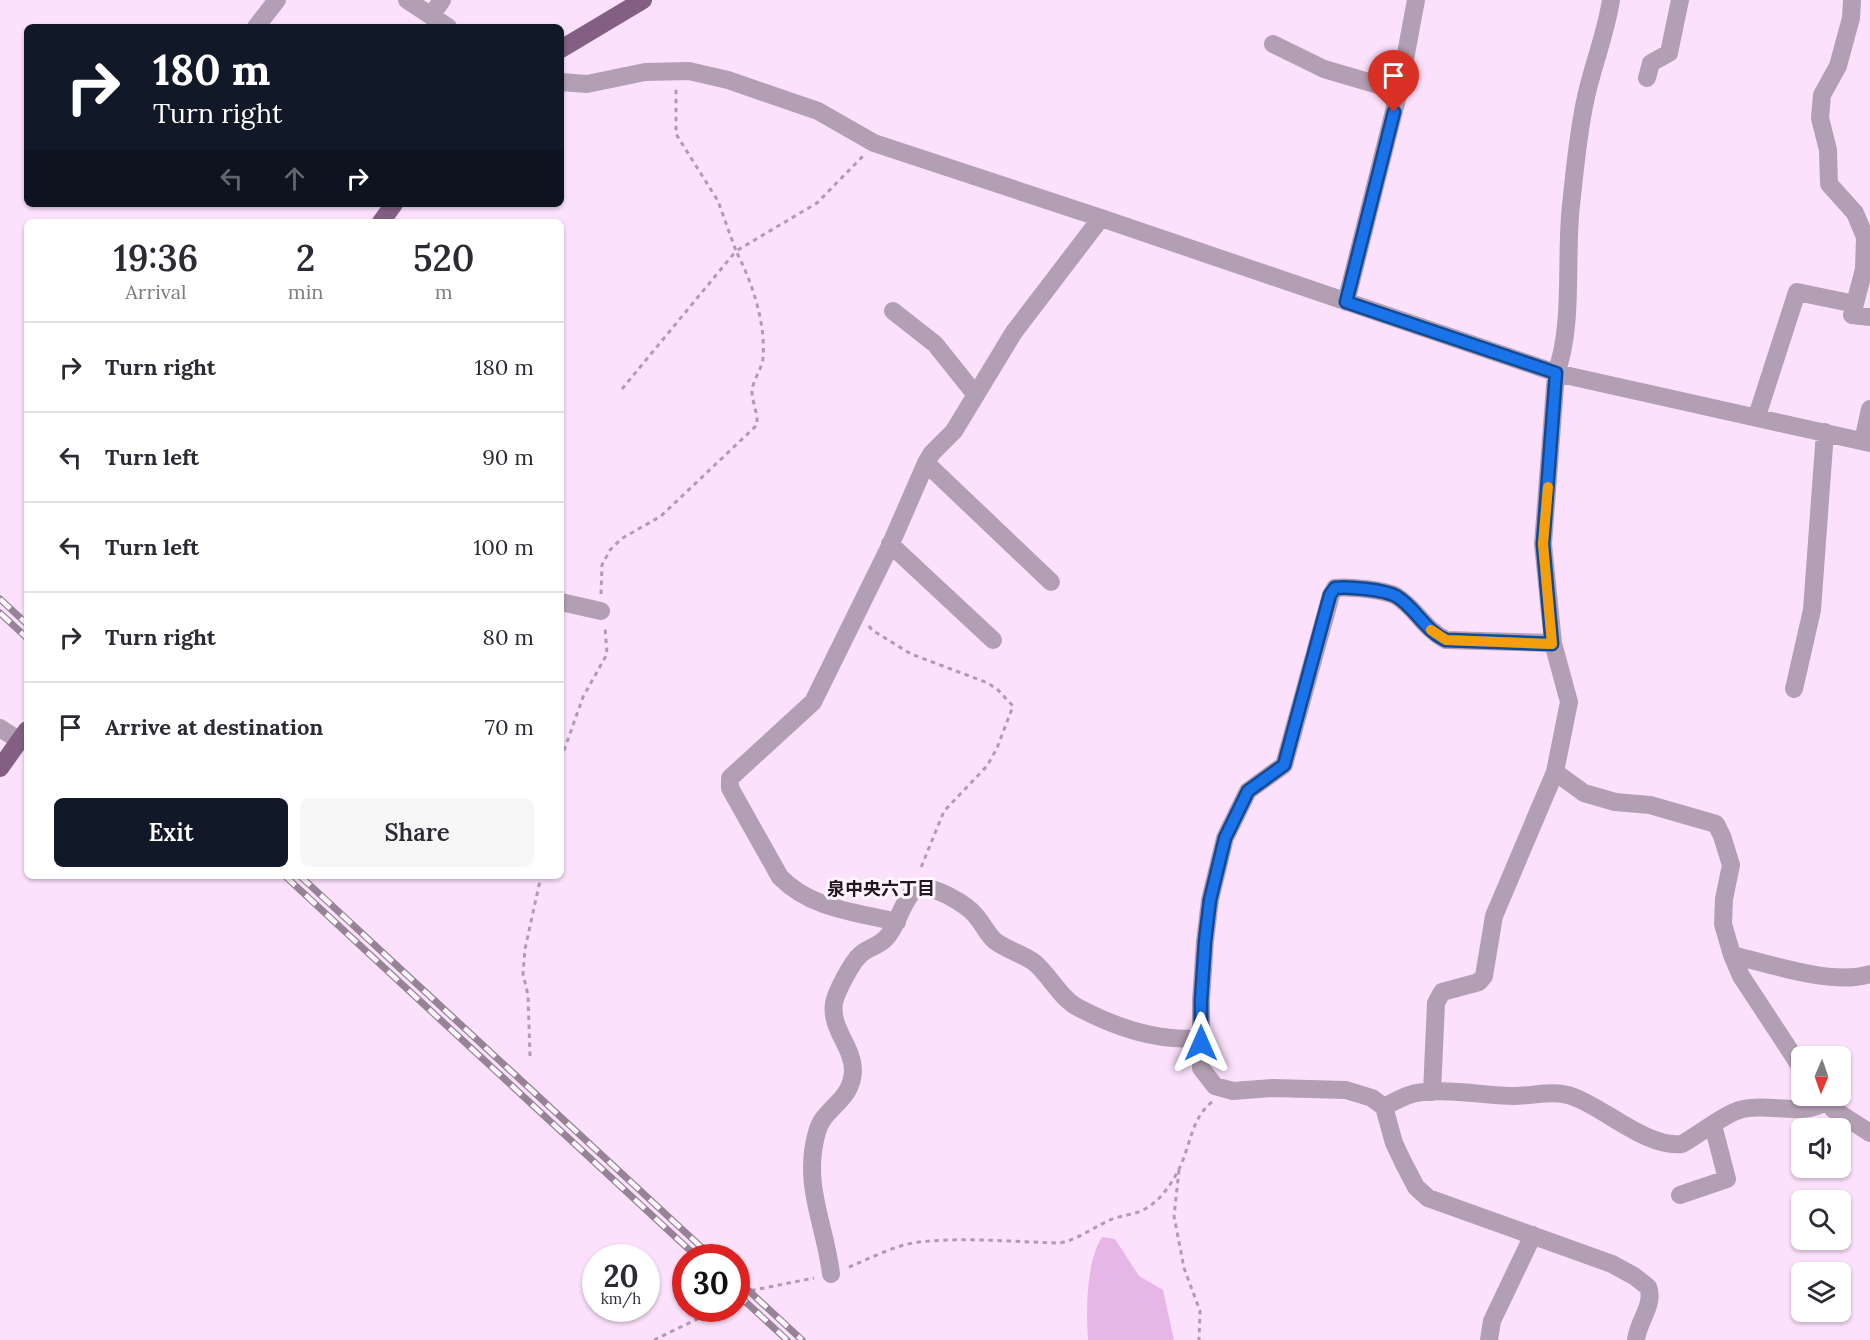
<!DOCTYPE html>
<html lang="en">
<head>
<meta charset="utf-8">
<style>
	body { margin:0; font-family:Lora,"Noto Sans JP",serif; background:#f7f7f7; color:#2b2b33; height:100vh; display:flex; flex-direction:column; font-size:22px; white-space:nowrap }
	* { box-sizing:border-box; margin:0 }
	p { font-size:20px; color:#7c7c81 }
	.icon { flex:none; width:33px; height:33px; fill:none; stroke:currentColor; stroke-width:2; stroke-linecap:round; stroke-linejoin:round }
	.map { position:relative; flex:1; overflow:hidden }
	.side { position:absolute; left:24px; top:219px; width:540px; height:660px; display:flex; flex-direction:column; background:#fff; border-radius:9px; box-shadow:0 2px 4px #0004 }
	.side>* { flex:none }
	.top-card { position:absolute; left:24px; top:24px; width:540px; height:183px; border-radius:9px; box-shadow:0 2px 4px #0004; background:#111827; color:#fff; overflow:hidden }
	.needle { width:39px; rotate:182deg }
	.controls { position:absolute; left:1791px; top:1046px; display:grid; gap:12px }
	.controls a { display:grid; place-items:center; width:60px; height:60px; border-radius:9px; background:#fff; box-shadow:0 2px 4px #0004; font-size:30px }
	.speed { position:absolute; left:582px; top:1244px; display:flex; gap:12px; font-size:30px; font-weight:700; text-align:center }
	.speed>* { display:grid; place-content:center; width:78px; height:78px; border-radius:50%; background:#fff; box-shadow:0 2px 4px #0004; line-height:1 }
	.speed small { font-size:15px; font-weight:400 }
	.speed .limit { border:9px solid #d22; background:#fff; color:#111 }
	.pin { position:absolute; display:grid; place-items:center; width:51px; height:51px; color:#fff; margin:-62px -26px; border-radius:50% 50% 50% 0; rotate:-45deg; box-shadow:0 0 6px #0007 }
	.pin .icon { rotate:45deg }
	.me { position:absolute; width:66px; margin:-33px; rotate:0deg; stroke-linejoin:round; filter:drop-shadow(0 0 4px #0008) }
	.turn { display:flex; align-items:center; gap:21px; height:126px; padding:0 30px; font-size:27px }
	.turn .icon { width:78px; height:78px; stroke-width:2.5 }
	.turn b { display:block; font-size:42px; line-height:51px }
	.lanes { display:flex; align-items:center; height:57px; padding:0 30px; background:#0003; justify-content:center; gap:30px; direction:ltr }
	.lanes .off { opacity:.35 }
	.eta { display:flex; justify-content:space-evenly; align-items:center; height:102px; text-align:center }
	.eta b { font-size:36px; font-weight:600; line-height:42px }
	.action { display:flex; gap:12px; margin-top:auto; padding:12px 30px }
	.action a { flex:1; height:69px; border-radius:9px; background:#111827; color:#fff; font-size:24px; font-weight:600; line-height:69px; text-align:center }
	.action a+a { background:#f7f7f7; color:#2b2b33 }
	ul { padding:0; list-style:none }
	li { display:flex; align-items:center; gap:18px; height:90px; padding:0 30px; border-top:2px solid #e1e1e2 }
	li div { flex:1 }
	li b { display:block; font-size:22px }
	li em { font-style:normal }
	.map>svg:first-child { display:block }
	.water { fill:#e5b6e6 }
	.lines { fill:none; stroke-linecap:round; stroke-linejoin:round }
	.path { stroke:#b09cb0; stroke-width:3; stroke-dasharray:4.5 4.5; stroke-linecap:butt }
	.minor { stroke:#b39fb3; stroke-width:18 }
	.major { stroke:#835f84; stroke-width:18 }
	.rail-casing { stroke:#968396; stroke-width:7 }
	.rail { stroke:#fcf7fc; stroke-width:4.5; stroke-dasharray:14; stroke-linecap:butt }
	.route-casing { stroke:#114b97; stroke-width:15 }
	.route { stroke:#1a73e8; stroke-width:10 }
	.slow { stroke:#f59e0b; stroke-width:10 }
	.labels { text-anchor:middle; stroke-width:6; stroke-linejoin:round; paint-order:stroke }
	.neighbourhood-label { font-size:18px; font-weight:bold; fill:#211821; stroke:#fcf7fc }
</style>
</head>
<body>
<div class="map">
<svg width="1870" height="1340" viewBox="0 0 1870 1340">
	<rect width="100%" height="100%" fill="#fce1fc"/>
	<path class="water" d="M1102,1237L1115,1239L1139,1276L1163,1290L1174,1340H1088C1086,1310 1086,1262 1102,1237Z"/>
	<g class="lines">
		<path class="path" d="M622,389L736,251L718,201L676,134V88
			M601,594L602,565L610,550L621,539L661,516L757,425C758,414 753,404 752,393C752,380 762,370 763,358C766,323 752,282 736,251L817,203L863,156
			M869,626L872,630L911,654L988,683L998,690L1013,706L997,748L987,766L944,811L920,870
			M561,759L583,697L607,654L605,627
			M530,1056L528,995L523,974L525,949L541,876
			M1179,1170L1174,1216L1184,1268L1200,1311L1199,1340
			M849,1267C871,1258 895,1245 919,1242C965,1237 1014,1242 1060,1243C1079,1239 1092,1228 1110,1220C1119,1216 1131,1215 1141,1211C1159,1203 1171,1185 1180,1167C1190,1146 1192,1117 1212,1102
			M736,1300L749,1291L814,1278
			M654,1340L720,1308"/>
		<path class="minor" d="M407,0L448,27
			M1852,0L1851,18L1838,66L1822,95L1820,118L1828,150L1829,184L1855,213L1865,237L1864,269L1852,315L1870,317
			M431,16L442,0
			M256,27L277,0
			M1273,44L1324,69L1399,91
			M1647,78L1651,63L1669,53L1680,0
			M561,82L587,84L645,72L689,71L728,80L818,111L874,143L1101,218L1556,373L1870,443
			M1346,302L1399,91L1416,0
			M893,311L935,344L975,394
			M1757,416L1797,292L1855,304
			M1863,441L1870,409
			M926,463L1051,582
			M890,544L993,640
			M561,602L601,611
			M1553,643L1446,640C1425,630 1415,607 1396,596C1385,590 1347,586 1335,588L1331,595L1284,765L1248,791L1225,838L1210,900L1205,941L1201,1000V1068L1215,1086L1233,1091L1273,1088L1346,1090L1372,1098L1384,1107L1394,1143L1403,1162L1416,1187L1428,1198L1612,1264L1634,1276L1648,1287C1655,1304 1638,1321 1636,1340
			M1794,689L1812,610L1825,432
			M0,728L20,741
			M1555,772L1584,793L1615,802L1650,805L1716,824L1722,836L1731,865L1724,899L1723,924L1732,955L1741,976L1802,1069
			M897,922C856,912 811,909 780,877L730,788V778L813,702L889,548L926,463L932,453L954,431L1014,332L1101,218
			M1732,955C1771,964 1832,986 1870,974
			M1432,1092L1436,1003L1442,992L1479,982L1484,976L1494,916L1555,772L1569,702L1553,643L1543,544L1556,373C1574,326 1565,256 1571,205C1575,169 1578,132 1586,97C1593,65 1606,33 1611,0
			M1821,1095L1833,1109L1870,1133
			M1384,1107C1392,1103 1400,1098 1409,1095C1435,1086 1486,1096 1514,1096C1534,1096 1554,1089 1574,1097C1606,1109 1647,1148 1682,1144C1698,1135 1727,1112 1743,1109C1772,1103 1800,1117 1826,1102
			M1680,1195L1727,1179L1713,1125
			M831,1274C825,1223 802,1185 817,1132C823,1108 852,1101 853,1071C853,1046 830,1029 834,1003C836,992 852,962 860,955C867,948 879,946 886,938C898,927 903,896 917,889C930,882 968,905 976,916C983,924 987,934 995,941C1007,950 1023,954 1035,963C1050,976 1061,999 1079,1008C1117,1028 1158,1042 1200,1038
			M1489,1340L1492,1321L1533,1235"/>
		<path class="major" d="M561,49L643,0
			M381,222L394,204
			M0,768L27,730"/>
		<g class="rail-casing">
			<path id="rail" d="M0,599L27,624
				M0,613L27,638
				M285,876L697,1257
				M300,876L712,1257
				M736,1279L802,1340
				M736,1293L787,1340"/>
		</g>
		<use href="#rail" class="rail"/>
	</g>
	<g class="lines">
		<g class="route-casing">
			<path id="route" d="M1201,1043V1000L1205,941L1210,900L1225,838L1248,791L1284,765L1330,595L1335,588C1347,586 1385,590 1396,596C1415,607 1425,631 1446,640L1552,644L1543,544L1556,373L1346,302L1394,112"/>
		</g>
		<use href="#route" class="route"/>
		<path class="slow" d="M1431,630L1446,640L1552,644L1543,544L1548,487"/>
	</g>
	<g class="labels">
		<g class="neighbourhood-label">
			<text x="881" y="895">泉中央六丁目</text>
		</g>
	</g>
</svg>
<div class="controls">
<a><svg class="needle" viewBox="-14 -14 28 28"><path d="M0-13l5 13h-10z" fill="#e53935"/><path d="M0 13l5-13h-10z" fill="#7c7c81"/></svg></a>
<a><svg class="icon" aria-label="sound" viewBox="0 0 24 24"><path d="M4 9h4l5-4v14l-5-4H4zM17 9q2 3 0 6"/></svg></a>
<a><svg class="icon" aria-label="search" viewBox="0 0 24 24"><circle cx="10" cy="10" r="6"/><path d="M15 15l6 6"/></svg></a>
<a><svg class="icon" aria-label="layers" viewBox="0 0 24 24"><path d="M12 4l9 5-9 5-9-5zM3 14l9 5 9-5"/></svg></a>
</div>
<div class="speed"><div>20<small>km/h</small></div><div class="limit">30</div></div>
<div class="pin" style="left:1394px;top:112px;background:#d93025"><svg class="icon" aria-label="arrive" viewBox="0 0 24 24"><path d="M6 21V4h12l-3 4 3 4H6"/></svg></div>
<svg class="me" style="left:1201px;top:1043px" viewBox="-20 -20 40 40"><path d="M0-17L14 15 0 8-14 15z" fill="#1a73e8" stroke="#fff" stroke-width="4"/></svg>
<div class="top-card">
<div class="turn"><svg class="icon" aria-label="right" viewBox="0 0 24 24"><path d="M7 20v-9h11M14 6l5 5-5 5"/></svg><div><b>180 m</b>Turn right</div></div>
<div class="lanes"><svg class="icon off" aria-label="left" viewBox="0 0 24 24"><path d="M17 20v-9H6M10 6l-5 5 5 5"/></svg><svg class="icon off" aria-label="ahead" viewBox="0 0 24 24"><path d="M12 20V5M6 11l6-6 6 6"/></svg><svg class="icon" aria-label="right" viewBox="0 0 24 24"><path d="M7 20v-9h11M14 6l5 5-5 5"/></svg></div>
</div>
<section class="side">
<div class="eta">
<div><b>19:36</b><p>Arrival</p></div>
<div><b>2</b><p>min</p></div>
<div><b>520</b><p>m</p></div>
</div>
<ul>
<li><svg class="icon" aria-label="right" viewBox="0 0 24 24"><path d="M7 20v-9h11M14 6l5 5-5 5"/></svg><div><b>Turn right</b></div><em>180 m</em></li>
<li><svg class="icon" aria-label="left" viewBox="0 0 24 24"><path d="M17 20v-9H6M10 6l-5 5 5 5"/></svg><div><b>Turn left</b></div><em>90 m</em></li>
<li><svg class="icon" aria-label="left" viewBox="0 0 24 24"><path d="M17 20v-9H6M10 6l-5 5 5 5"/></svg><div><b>Turn left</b></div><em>100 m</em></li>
<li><svg class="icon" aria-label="right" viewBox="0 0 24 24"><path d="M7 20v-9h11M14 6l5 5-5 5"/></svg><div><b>Turn right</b></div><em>80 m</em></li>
<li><svg class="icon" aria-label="arrive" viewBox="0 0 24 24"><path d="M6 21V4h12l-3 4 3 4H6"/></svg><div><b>Arrive at destination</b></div><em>70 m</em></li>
</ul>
<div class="action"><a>Exit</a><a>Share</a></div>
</section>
</div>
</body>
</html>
